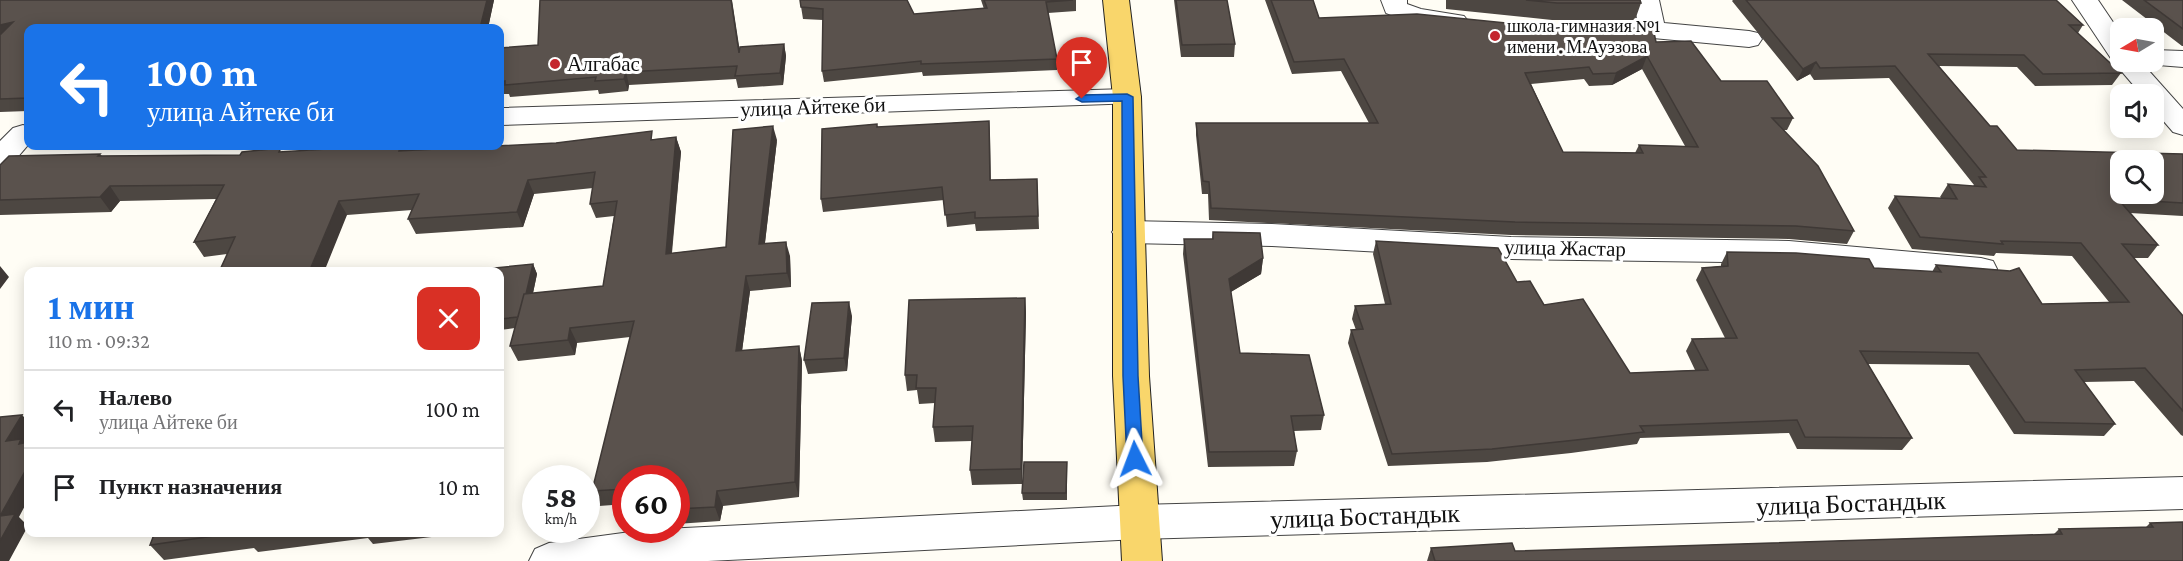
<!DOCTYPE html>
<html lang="ru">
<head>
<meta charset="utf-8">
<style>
	body { margin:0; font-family:"Crimson Pro",serif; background:#f6f6f6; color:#202124; height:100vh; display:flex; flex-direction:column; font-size:22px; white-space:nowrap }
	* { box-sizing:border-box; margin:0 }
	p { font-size:20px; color:#757577 }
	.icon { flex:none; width:33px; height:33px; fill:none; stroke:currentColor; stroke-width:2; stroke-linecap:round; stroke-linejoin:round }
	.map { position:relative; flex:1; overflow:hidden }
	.drawer { position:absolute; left:24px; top:267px; width:480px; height:270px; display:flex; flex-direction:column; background:#fff; border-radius:12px; box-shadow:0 3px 15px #0003 }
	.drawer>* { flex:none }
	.banner { position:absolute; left:24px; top:24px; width:480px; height:126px; border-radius:12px; box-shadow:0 3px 15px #0003; background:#1a73e8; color:#fff; overflow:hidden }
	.needle { width:39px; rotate:260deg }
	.fabs { position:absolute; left:2110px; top:18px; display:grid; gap:12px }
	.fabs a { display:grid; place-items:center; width:54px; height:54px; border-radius:12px; background:#fff; box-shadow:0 3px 15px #0003; font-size:30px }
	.speed { position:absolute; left:522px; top:465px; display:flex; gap:12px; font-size:30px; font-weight:700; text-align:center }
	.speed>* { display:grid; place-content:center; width:78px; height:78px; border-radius:50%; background:#fff; box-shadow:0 3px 15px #0003; line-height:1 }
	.speed small { font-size:15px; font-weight:400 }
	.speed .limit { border:9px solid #d22; background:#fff; color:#111 }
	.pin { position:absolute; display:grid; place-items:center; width:51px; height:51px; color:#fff; margin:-62px -26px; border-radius:50% 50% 50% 0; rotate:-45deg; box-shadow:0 0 6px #0007 }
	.pin .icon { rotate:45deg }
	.me { position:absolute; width:66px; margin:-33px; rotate:357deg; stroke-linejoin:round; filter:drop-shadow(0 0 4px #0008) }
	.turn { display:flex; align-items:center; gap:21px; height:126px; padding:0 24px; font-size:27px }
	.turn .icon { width:78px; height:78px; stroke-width:2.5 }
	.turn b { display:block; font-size:42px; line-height:51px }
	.round { display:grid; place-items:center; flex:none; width:63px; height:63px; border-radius:12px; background:#f6f6f6 }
	.overview { display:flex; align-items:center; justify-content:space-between; height:102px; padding:0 24px }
	h1 { font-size:36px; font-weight:700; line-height:45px; color:#1a73e8 }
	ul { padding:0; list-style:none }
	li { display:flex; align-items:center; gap:18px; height:78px; padding:0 24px; border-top:2px solid #e0e0e0 }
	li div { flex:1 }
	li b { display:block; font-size:22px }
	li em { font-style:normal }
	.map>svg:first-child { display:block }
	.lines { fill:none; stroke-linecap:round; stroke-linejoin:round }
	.minor-casing { stroke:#444; stroke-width:2 }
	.major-casing { stroke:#222; stroke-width:2 }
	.minor { fill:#fff; fill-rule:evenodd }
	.major { fill:#f9d66b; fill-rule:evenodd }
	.wall { fill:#4d4742; fill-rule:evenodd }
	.shaded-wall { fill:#3f3936 }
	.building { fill:#5a524d; stroke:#3f3936; stroke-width:1.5; fill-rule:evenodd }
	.route { fill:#1a73e8; stroke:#114b97; stroke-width:1.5 }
	.poi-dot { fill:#c4262e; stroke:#fff; stroke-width:2 }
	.labels { text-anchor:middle; stroke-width:6; stroke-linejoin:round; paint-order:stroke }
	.far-poi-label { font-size:18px; fill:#111; stroke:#fff; text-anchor:start }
	.poi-label { font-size:21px; fill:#111; stroke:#fff; text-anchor:start }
	.street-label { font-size:21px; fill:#111; stroke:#fff }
	.near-street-label { font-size:26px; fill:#111; stroke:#fff }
</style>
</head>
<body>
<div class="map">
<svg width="2183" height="561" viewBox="0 0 2183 561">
	<rect width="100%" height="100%" fill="#fffdf5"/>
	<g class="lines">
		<g class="minor-casing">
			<path id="minor" d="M1381,0H1407V4L1421,9L1464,16L1468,21L1464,26C1439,33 1409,22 1386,13Z
				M1633,0H1659L1664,23L1749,31L1758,33L1762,39L1758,45L1749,47L1653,38L1599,37L1595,31L1599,25L1638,23Z
				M2072,0H2098L2121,34V62H2141L2183,109V135L2173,132L2154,110V94H2141L2112,60Z
				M2154,50L2183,51V67L2145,64L2143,62H2154Z
				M1127,89L1137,91L1141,97L1137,103L500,125V108Z
				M23,125L28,127V145L10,166L0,168V141L13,128Z
				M1128,221L1272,224L1511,237L1789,241L1981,258L1993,261L1997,269L1993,277L1981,280L1789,263L1511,259L1272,246L1128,243L1117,239L1112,232L1117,225Z
				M2183,477V509L1138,539L708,561H529L535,549L549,543L645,530L1138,505Z"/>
		</g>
		<g class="major-casing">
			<path id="major" d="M1103,0H1129L1141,97L1149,376L1162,561H1122L1113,376V97Z"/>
		</g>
		<use href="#minor" class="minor"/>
		<use href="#major" class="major"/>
	</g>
	<path class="wall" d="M0,0H494L488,28H28V111L0,112Z
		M800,0L914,14L984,9L981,0H1076V11L1048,13L1057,59V70L923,76L922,72L824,82L822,71L823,20L803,19Z
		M1174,0H1227L1235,44L1234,57H1181Z
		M1265,0H1313L1319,18L1656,42L1721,81L1793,118L1787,130H1784L1854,231L1847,244L1789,239L1511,235L1209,220L1208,194H1202L1196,135V123H1369L1341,71L1292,74ZM1642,69L1685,146L1639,145L1635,153L1563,152L1531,84L1584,79L1589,86L1612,85Z
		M1446,0H1640L1641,3L1635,20H1552L1446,9Z
		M1733,0H2056L2083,25L2078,33L2121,73L2112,85L2035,86L2017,67L1939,66L1990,126L2017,150L2183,154V216L2130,213L2158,245L2148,258H2133L2183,316V436L2181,435L2134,381L2084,382L2115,424L2104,436L2014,434L1969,365L1868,364L1912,438L1902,450L1797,449L1789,433L1640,438L1637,444L1571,453L1487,462L1388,466L1348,343L1351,330H1356L1352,319L1355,306L1385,304L1373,254L1376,241L1517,282L1544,305L1630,373L1695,370L1686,351L1692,339L1725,338L1696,280L1702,268L1721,266V264L1727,252L1874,268L1932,272L1936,265L2042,304L2109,302L2072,256L1996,253L1994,256L1912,249L1888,208L1895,196L1941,198L1940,197L1948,184L1973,186L1974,185L1889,78L1814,80L1810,74L1797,81L1732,1Z
		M2122,0H2183V46H2182Z
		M784,44L786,56L783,85L738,88L736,79L629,85L628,91L599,94L598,90L510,97L509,94H500V48L739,49Z
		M989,121L990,180L1037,179L1039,229L976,231L975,224L947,227L944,200L823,212L821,199L877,127Z
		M676,137L681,152L672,253L726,247L777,140L765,243L790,256L791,287L750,291L742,351L799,346L802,361L799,497L723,506L720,521L676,524V478H626V504L599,506L592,491L630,337L577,343L575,355L518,361L510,346L515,328L500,330V272L533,264L537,274L533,293L603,286L614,216L596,218L590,204L593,188L534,194L523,227L416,234L408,219L412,210L347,215L227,254L204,257L194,242L216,199L120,201L111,212L0,215V165L100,154L102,156L240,155L403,146L405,151L655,139Z
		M1213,232L1263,258L1261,274L1231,292L1240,353L1324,415L1321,430L1294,431L1297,451L1294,466L1208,467L1183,254L1184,239H1212Z
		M1025,298L1026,313L1022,484L972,485L970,470L972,441L935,442L933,427L935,403L919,404L917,390L907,391L905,375Z
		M852,316L847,371L808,374L804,360Z
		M1067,462V500H1023L1022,493Z
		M2150,523L2183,561H1427L1431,548L1515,551L2054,534L2059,529L2145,528Z
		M155,532H441L440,536L373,544L368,538L258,552L254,548L164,560L150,545Z"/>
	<path class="shaded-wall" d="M487,0H494L488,28H480Z
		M731,0H732L742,65L739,53Z
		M13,22L0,39V25Z
		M784,44L786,56L783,85L780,73Z
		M1647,56L1642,69L1612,85L1616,73Z
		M1816,62L1810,74L1797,81L1803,69Z
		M626,72L629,85L628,91L624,79Z
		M989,121L990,134L991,193L990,180Z
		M773,126L777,140L763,259L759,244Z
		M676,137L681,152L670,268L666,254Z
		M401,146H403L409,158L399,151Z
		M528,180L534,194L523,227L517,212Z
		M110,186L120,201L111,212L100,197Z
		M339,201L347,215L324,272H309Z
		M786,242L790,256L791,287L787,273Z
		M1263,258L1261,274L1227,294L1229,279Z
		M533,264L537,274L526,326L521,316Z
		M0,266L9,277L0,289Z
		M746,276L750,291L740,366L736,351Z
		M1025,298L1026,313L1022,484L1021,469Z
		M849,302L852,316L847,371L844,358Z
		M570,328L577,343L575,355L568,340Z
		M799,346L802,361L799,497L795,482Z
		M500,394L504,403L500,422Z
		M22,415L28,421V437L25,443L28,447L6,441Z
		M28,466V500L19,517L28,526L9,561H0V516Z
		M717,491L723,506L720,521L715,507Z"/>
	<path class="building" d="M0,0H487L480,28H28V98L0,99V35L13,22L0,25Z
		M540,0H731L739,53L740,47L784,44L780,73L735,76L737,66L626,72L624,79L595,81L596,77L505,85V81L500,82V48L538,45Z
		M800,0H907L914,14L987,8L984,0H1073L1046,2L1057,59L921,64V61L822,71L823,9L801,7Z
		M1176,0H1227L1235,44L1182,45Z
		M1271,0H1313L1319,18L1417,14L1555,28H1653L1656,42L1691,41L1721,81H1767L1793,118H1772L1818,166L1854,231L1796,226L1515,222L1211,208L1209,182L1203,181L1196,123H1378L1344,59L1294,62ZM1647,56L1698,147L1639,145L1643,153L1563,152L1525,73L1589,67L1593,74L1616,73Z
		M1526,0H1640L1641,3H1557Z
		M1746,0H2056L2083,25H2069L2121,73L2043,74L2024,55L1928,54L1990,126H1997L2017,150L2183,154V203L2118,199L2158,245L2122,244L2183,316V411L2145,368L2075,370L2115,424L2025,422L1978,353L1860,351L1912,438L1805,437L1797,420L1640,426L1644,432L1576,440L1492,449L1392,454L1351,330L1363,329L1355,306L1391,304L1376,241L1498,248L1517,282L1530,281L1544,305L1583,299L1630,373L1708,370L1692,339L1737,338L1702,268L1728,266L1727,252L1796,253L1869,259L1874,268L1941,272L1936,265L2010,271L2019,268L2042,304L2129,302L2081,243L2001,241L2003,244L1920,237L1895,196L1957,199L1948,184L1986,187L1979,177H1986L1895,66L1820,68L1816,62L1803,69ZM2121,160H2154V194H2121Z
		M2144,0H2183V29Z
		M989,121L990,180L1037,179L1038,216L975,218V212L945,215L942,187L821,199L822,129L877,124V127Z
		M773,126L759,244L786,242L787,273L746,276L736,351L799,346L795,482L717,491L715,507L676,509V478H626V489L592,491L634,321L570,328L568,340L510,346L524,294L603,286L617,201L590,204L595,172L528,180L517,212L408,219L419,194L339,201L309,272H219L235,237L194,242L224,185L110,186L100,197L0,200V165L9,156L100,154L98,156L240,155L242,152L281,148L279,152L377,146H401L399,151L556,143L652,131L651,140L676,137L666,254L726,247L733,130Z
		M1213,232L1260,233L1263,258L1229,279L1240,353L1309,355L1324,415L1291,416L1297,451L1209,452L1184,239H1213Z
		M533,264L526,294H524L518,317L500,319V272H484L485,269Z
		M1025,298L1021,469L970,470L973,426L933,427L936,388H916L917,375H905L909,300Z
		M849,302L844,358L804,360L812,303Z
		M22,415L6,441L21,439L19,444L28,442V466L0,516L15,514L0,541V417Z
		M1024,462H1067L1066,493H1022Z
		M2183,522V561H1435L1431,548L1512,543L1515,551L2062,534L2059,529L2153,527L2150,523Z
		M155,532H242L150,545Z
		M246,532H276L245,536Z"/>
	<path class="route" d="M1127,94L1133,97L1138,376L1143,459L1135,466L1127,459L1123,376L1122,101L1082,102L1076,99L1082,95Z"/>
	<g class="poi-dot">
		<circle cx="1495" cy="36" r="6"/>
		<circle cx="555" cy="64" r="6"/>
	</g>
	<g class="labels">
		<g class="far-poi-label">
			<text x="1507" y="32">школа-гимназия №1<tspan x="1507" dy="21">имени . М.Ауэзова</tspan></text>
		</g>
		<g class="poi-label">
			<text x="567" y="71">Алгабас</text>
		</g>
		<g class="street-label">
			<text transform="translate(813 107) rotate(-2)" y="7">улица Айтеке би</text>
			<text transform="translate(1565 248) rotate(1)" y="7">улица Жастар</text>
		</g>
		<g class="near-street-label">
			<text transform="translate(1851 503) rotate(-2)" y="9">улица Бостандык</text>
			<text transform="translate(1365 516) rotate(-2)" y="9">улица Бостандык</text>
		</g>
	</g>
</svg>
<div class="fabs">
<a><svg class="needle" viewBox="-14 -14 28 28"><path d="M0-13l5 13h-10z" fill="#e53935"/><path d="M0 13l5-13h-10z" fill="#757577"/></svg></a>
<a><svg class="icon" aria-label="sound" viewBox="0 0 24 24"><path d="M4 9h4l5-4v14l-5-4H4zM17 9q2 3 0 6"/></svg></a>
<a><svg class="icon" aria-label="search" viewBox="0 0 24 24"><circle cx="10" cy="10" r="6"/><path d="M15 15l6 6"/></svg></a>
</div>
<div class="speed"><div>58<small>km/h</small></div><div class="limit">60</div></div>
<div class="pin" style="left:1082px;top:99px;background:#d93025"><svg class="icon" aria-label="arrive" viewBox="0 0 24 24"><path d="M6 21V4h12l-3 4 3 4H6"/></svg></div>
<svg class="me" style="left:1135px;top:459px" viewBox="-20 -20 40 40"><path d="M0-17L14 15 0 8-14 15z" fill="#1a73e8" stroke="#fff" stroke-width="4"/></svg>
<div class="banner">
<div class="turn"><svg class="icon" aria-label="left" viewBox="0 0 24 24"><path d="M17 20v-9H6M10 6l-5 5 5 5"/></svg><div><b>100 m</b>улица Айтеке би</div></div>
</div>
<section class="drawer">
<div class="overview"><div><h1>1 мин</h1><p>110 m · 09:32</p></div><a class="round" style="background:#d93025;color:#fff"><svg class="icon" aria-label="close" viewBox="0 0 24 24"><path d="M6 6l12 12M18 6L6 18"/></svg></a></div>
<ul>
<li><svg class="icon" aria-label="left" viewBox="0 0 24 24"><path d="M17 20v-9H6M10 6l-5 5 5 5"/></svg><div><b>Налево</b><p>улица Айтеке би</p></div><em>100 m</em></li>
<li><svg class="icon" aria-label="arrive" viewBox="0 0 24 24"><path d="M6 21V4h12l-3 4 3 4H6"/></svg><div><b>Пункт назначения</b></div><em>10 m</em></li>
</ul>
</section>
</div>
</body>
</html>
